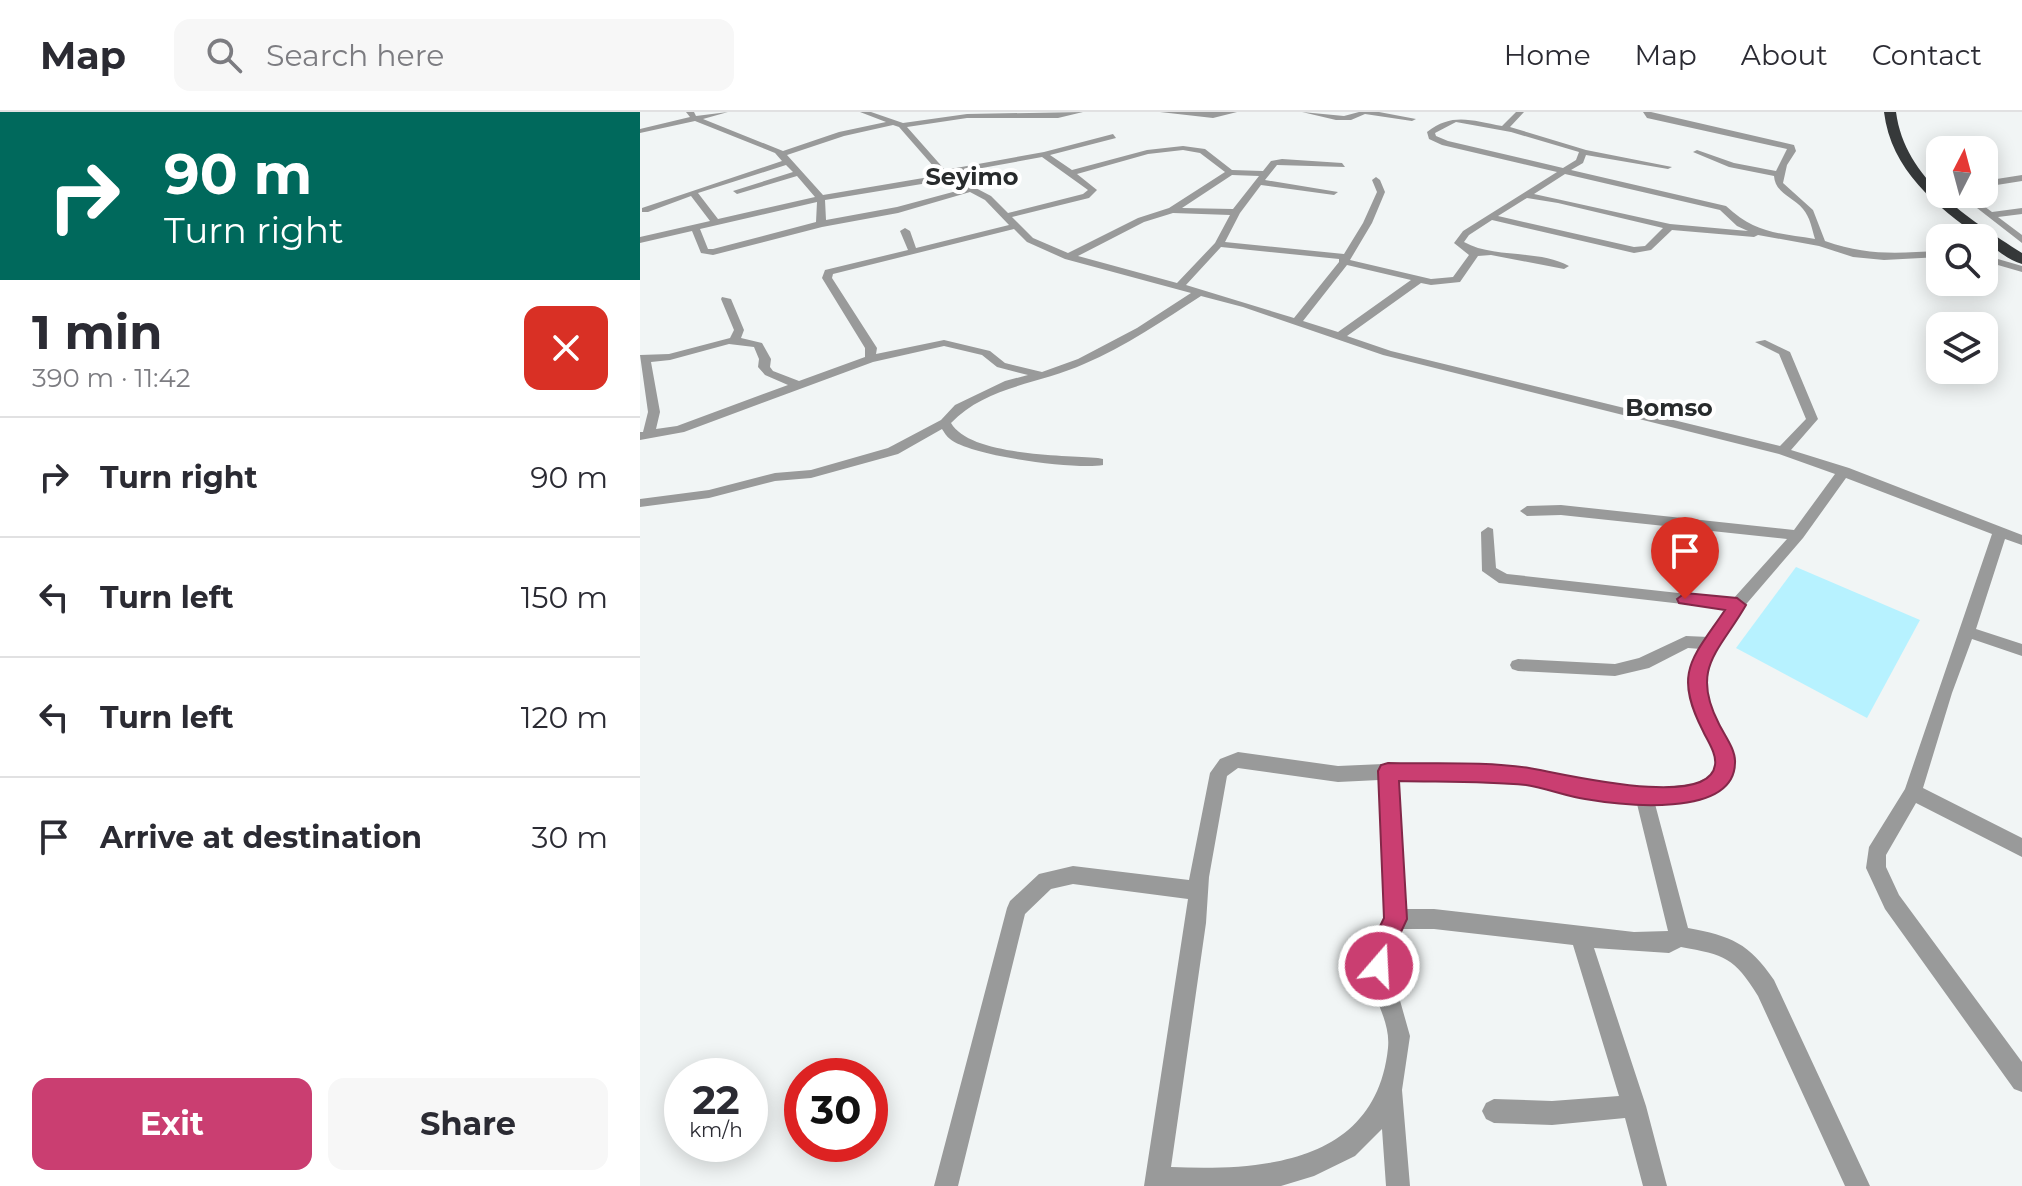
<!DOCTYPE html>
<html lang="en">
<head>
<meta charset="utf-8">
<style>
	body { margin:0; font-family:Montserrat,sans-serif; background:#f7f7f7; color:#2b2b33; height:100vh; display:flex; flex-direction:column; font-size:30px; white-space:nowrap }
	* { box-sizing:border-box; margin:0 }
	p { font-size:26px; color:#7c7c81 }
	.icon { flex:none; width:44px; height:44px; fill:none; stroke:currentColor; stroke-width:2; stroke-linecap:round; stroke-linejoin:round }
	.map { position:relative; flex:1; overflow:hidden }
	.side { display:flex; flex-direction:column; background:#fff; width:640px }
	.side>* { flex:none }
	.banner { background:#00695c; color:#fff; overflow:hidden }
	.needle { width:52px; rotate:6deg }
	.buttons { position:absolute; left:1286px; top:24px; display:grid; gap:16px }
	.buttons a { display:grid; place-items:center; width:72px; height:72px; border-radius:16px; background:#fff; box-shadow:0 4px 20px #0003; font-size:40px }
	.speed { position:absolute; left:24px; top:946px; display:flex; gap:16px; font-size:40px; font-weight:700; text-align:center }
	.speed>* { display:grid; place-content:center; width:104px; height:104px; border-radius:50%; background:#fff; box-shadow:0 4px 20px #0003; line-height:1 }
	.speed small { font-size:20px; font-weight:400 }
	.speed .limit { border:12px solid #d22; background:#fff; color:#111 }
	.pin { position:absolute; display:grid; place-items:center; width:68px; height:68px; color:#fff; margin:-82px -34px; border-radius:50% 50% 50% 0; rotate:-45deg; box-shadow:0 0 8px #0007 }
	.pin .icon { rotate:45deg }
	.me { position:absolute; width:88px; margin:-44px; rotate:19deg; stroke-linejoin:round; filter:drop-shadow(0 0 6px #0008) }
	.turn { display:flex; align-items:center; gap:28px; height:168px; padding:0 32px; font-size:36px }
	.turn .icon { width:104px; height:104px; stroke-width:2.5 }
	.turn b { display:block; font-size:56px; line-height:68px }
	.round { display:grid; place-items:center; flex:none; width:84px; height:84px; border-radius:16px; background:#f7f7f7 }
	.headline { display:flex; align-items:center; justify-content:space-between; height:136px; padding:0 32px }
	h1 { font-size:48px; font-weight:700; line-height:60px }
	.primary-button { display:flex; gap:16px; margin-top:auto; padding:16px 32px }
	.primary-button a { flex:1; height:92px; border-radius:16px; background:#ca3e71; color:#fff; font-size:32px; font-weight:700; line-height:92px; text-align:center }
	.primary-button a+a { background:#f7f7f7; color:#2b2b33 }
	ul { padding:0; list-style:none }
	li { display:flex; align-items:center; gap:24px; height:120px; padding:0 32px; border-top:2px solid #e1e1e2 }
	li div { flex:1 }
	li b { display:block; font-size:30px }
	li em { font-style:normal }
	header { display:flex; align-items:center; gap:48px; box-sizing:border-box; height:112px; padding:0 40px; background:#fff; border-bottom:2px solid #e1e1e2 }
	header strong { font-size:38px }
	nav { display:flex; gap:44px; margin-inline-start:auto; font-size:28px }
	.search { width:560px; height:72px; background:#f7f7f7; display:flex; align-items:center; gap:20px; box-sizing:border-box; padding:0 28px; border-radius:16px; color:#7c7c81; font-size:30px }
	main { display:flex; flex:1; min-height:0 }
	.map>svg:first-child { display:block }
	.green { fill:#b7f2ff }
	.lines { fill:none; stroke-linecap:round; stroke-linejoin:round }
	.minor { fill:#999a9a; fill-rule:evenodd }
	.highway { fill:#36393a; fill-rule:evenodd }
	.route { fill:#ca3e71; stroke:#832849; stroke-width:2 }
	.labels { text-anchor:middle; stroke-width:8; stroke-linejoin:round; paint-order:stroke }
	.far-quarter-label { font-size:24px; font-weight:bold; fill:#282b2c; stroke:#fff }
</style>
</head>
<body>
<header>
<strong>Map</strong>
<div class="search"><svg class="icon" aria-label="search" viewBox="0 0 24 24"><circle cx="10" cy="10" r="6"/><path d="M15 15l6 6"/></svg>Search here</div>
<nav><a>Home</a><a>Map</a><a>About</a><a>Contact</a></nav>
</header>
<main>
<section class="side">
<div class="banner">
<div class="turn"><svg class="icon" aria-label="right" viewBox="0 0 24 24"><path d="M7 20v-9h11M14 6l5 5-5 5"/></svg><div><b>90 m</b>Turn right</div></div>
</div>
<div class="headline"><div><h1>1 min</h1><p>390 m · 11:42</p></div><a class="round" style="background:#d93025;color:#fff"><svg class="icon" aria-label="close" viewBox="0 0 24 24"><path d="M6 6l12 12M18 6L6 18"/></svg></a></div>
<ul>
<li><svg class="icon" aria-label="right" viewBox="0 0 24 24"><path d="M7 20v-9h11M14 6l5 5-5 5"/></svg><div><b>Turn right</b></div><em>90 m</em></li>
<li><svg class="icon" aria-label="left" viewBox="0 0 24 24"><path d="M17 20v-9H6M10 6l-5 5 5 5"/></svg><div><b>Turn left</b></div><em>150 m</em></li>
<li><svg class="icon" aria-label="left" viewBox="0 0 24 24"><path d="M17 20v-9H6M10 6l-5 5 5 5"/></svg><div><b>Turn left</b></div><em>120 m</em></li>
<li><svg class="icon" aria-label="arrive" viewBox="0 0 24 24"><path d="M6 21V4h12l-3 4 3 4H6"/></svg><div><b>Arrive at destination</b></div><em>30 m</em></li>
</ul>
<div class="primary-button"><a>Exit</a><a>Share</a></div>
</section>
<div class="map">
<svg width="1382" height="1074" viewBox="0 0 1382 1074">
	<rect width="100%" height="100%" fill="#f1f5f5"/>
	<path class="green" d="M1156,455L1280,508L1227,606L1096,536Z"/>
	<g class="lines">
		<path class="minor" d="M46,0H54L56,4L88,0L63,7L143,39L199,20L246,10L220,0H231L263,11L327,2L443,0L418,6H327L267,15L305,58L404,40L473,22L476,26L410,43L432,58L507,38L543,34L565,37L592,58L623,59L631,49L642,47L702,51L705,55L637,53L625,68L698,80L694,83L621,73L600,101L585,130L704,142L723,111L737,80L732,68L736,65L740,68L745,80L732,111L710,148L791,167L813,165L829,143L814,131L823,119L917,60L802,33L789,27L787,20C813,0 832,9 862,14L876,0H884L870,15L946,38L1032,55L1028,57L946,43L943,51L931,58L1086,94C1115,121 1137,121 1175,127C1172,117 1170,105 1163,97C1153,85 1135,81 1134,64L1089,55L1053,40L1057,38L1094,51L1136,59L1147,37L1007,6L1003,0H1011L1154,33L1156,39L1147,53L1143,71L1173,98L1185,129C1228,144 1256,141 1300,139V145L1244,148L1213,145L1179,134L1118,123L1114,125L1032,118L1011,138L994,141L852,108L829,123L824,130C854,147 899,137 929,154L924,157L851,143L838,144L820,170L791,173L781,171L707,224L751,239L1140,334L1166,307L1139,242L1115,230L1125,228L1150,240L1178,307L1151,338L1209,356L1382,423V433L1365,427L1336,517L1382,532V544L1332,527L1312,581L1283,676L1382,726V745L1276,691L1246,743V755L1259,783L1382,950V980L1374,977L1245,797L1226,756L1229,735L1265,677L1352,422L1206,366L1163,426L1102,497L1069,551L1063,567L1068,595L1091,638L1094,653L1085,674L1057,688L1015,692L1048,816C1091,824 1109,831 1134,868L1230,1074H1205L1118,884C1094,845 1085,843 1041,835L1029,841L954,836L1006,994L1027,1074H1003L985,1006L912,1013L854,1011L846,1007L842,999L846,991L854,987L912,989L979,984L933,833L794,817H761L751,840L750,853L770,924L762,978L770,1074H746L742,1017L715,1044L674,1064L641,1074H504L548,787L433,772L411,777L385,802L318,1074H294L367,796L370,789L399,762L433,754L549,768L570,661L580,647L598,640L698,654L766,651L888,657L944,670L1004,677L1054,672L1072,663L1076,653L1073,638L1052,595L1047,567L1061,537L1048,536L1009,556L975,564L878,559L872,557L870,553L872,549L878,547L975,552L999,546L1046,524L1069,525L1086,497L859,471L842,459L841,420L848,415L853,417L856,456L867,462L1093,487L1147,427L921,403L887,404L880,399L887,394L921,393L1154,418L1195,362L1139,342L743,243L603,195L561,184C524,208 486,234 444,252C400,272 346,274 311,311C330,344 423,343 458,346L463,347V353C436,358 330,344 310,327C307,325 304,320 302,317L258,342L171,366L135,369L69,386L0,395V387L69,378L135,361L171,358L248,336L301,308L315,293L365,269L388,263L357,255L342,243L304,234L233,250L44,320L0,328V320H3L8,300L0,243L29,242L90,226L94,218L81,187L82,185L91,187L104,218L101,226L122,231L131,247L130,255L133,259L159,269L225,245V236L182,166L185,158L268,138L260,119L265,116L270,119L276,136L369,113L345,88L330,80L258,101L182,115L73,143L61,141L52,119L0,131V125L70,109L51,84L8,100H2V96L142,49L135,41L55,9L0,21V17L50,5ZM816,10L871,20L939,40L936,48L923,56L808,29L796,24L795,21ZM253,13L259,15L301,63L183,83L147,43L204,24ZM543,38L560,41L585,60L529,96L498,106L428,141L393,126L372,105L449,86L457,78L437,62L508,42ZM402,45L448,78L443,82L368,101L351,84L309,62ZM146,53L153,60L93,79L97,82L157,64L175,85L78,107L58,81ZM925,62L1080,98L1097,114L1108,119L1030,112L894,82ZM592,63L619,64L593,97L542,96ZM306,68L324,77L257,95L186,108L185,88ZM887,86L918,91L1023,116L1005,134L994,135L858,104ZM177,90L176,110L73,137H68L60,117ZM533,101L590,103L575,131L537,171L438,144L504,110ZM374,117L387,130L425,147L551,181L497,216L438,247L402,260L365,251L350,239L304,228L236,242L237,236L192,166L193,162ZM581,135L699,147V150L654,206L546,173ZM707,153L771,168L698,220L663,209ZM89,232L114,235L119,247L118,255L125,263L148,273L37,314L16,317L20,300L11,250L30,248ZM598,656L698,670L739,668C741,702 742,737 743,771C744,782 747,797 745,808C741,824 728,836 728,853C729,882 751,906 748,936C736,1051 624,1059 531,1055L566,811L569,765L587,664ZM757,667L888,673L944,686L997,692L1028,819L994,820L794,797H765Z
			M520,0H597L573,6Z
			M662,0L704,4L719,0H739L776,7L772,9L725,2L711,8H696Z
			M1382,63V69L1344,75V69Z
			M1319,82H1328L1352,100L1382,96V102L1358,105L1382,123V131Z
			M1344,143L1382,154V160L1344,149Z"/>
		<path class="highway" d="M1244,0H1256C1265,68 1328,106 1382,141V152C1367,148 1351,133 1341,126C1296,94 1251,58 1244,0Z"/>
	</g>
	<path class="route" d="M1045,481L1097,486L1106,493C1079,540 1050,556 1079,612C1085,624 1096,638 1095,651C1094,707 980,693 945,687C925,684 906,676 886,673C844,669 801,670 759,669L767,807L754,835L747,862L739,866L730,862L727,854L731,833L744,806L738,659L741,653L748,651C794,652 844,649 889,656C916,660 1069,699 1075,653C1077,642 1067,628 1063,619C1033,560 1052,547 1085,498L1039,491L1037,487Z"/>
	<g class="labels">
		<g class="far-quarter-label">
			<text x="332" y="73">Seyimo</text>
			<text x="1029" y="304">Bomso</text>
		</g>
	</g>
</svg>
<div class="buttons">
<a><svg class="needle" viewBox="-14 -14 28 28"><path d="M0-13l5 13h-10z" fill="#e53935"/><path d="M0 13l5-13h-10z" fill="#7c7c81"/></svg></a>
<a><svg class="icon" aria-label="search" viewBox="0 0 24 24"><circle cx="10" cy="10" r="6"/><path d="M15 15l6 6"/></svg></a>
<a><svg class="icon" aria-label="layers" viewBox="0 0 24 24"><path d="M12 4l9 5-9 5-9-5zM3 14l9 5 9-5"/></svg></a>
</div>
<div class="speed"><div>22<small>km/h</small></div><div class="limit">30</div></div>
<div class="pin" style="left:1045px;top:487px;background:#d93025"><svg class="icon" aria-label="arrive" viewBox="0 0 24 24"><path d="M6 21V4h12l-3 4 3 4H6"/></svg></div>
<svg class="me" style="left:739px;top:854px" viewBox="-20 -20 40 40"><circle r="17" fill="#ca3e71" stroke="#fff" stroke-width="3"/><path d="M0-11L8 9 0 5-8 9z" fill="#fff"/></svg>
</div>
</main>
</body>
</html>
